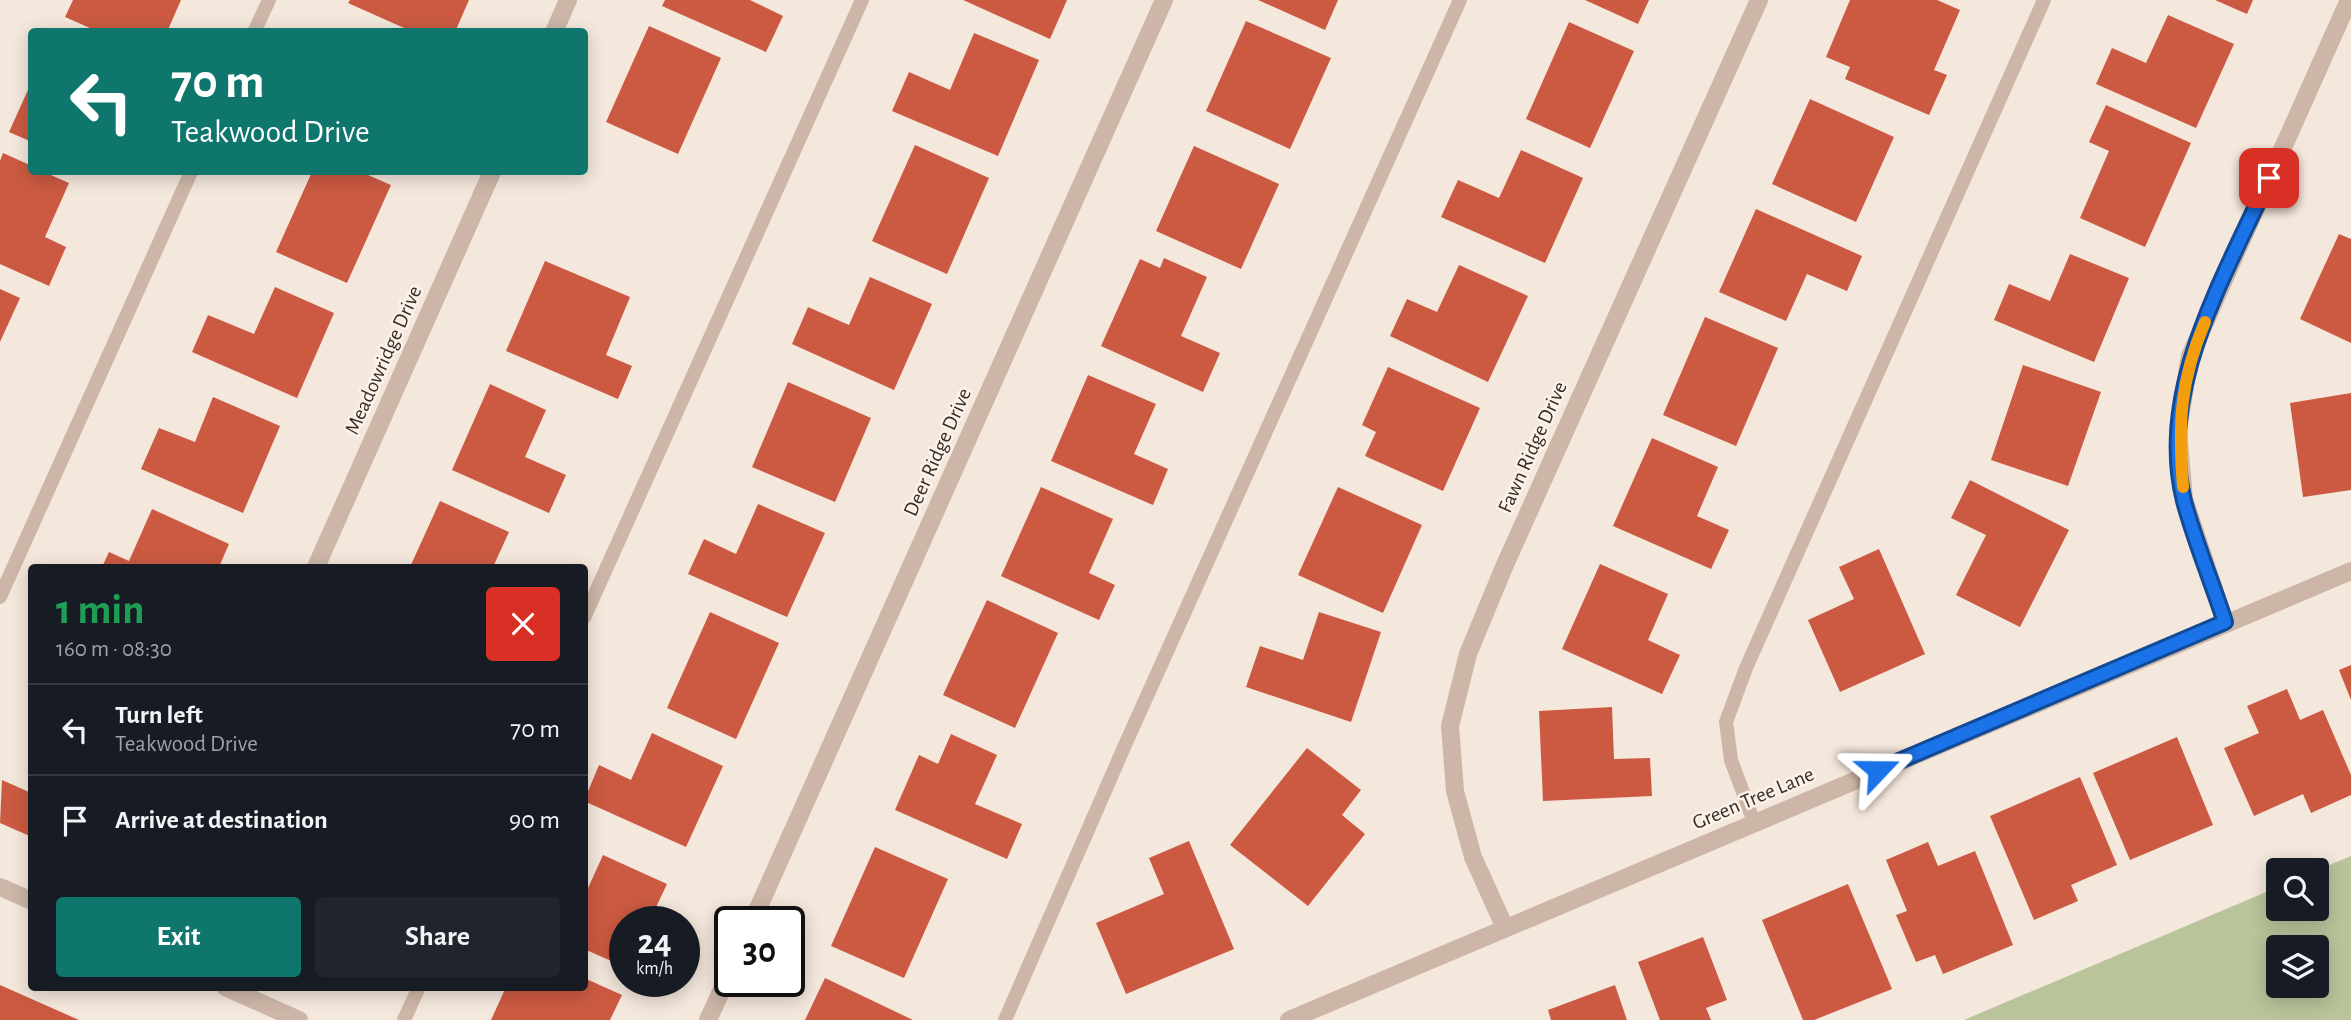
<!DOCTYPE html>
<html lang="en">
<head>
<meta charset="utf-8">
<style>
	body { margin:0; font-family:"Alegreya Sans",sans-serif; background:#20242c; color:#f1f3f6; height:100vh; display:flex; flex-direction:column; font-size:26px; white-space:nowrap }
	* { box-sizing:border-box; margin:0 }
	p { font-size:23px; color:#9ea1a6 }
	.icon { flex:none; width:38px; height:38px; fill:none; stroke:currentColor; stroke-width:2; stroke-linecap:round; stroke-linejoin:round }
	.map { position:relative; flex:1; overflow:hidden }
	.side { position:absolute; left:28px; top:564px; width:560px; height:427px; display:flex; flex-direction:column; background:#171b24; border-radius:7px; box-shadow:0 4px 18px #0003 }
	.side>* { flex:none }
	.guide { position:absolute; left:28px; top:28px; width:560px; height:147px; border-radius:7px; box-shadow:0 4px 18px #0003; background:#0f766e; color:#fff; overflow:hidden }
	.fabs { position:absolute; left:2266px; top:858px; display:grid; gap:14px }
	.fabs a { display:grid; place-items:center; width:63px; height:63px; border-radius:7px; background:#171b24; box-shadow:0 4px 18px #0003; font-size:35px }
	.speed { position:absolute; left:609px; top:906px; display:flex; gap:14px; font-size:35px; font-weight:700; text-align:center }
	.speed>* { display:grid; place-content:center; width:91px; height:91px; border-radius:50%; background:#171b24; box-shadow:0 4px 18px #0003; line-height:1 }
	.speed small { font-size:18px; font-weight:400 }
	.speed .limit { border:4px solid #111; border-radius:10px; background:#fff; color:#111 }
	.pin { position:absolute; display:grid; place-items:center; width:60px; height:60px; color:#fff; margin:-30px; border-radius:14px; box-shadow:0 4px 10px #0006 }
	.me { position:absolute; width:77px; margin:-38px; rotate:67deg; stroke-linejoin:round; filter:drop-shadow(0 0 5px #0008) }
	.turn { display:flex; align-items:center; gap:24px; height:147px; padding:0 28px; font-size:32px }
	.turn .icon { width:91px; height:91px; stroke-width:2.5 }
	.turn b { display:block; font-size:49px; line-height:60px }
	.round { display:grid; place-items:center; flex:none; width:74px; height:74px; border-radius:7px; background:#20242c }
	.headline { display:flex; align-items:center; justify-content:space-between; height:119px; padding:0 28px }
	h1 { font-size:42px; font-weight:700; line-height:52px; color:#1e9e55 }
	.action { display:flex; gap:14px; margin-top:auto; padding:14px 28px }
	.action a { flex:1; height:80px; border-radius:7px; background:#0f766e; color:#fff; font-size:28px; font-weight:700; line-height:80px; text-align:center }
	.action a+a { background:#20242c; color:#f1f3f6 }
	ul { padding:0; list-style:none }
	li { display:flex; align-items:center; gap:21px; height:91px; padding:0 28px; border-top:2px solid #363941 }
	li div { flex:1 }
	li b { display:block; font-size:26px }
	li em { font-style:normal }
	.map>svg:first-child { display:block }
	.green { fill:#b9c49b; fill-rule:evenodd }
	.building { fill:#cc5a42 }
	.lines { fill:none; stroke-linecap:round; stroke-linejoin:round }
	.lane { stroke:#cdb6a7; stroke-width:14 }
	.street { stroke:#cdb6a7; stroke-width:18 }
	.route-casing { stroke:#114b97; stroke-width:18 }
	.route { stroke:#1a73e8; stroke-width:12 }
	.slow { stroke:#f59e0b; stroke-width:12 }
	.labels { text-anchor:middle; stroke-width:5; stroke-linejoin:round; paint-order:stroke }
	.street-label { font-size:21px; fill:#392c28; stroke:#fbf2e9 }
</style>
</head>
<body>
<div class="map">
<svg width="2351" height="1020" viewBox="0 0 2351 1020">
	<rect width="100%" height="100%" fill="#f4e7dc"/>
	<path class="green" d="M2351,856V1020H1964L2278,887V908H2317V870ZM2278,947H2317V985H2278Z"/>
	<path class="building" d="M73,0H181L167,32H99L65,17Z
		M350,0H469L455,32H413L348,3Z
		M665,0H750L783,16L766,52L662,6Z
		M963,0H1067L1050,39Z
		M1258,0H1338L1325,30Z
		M1585,0H1649L1638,24Z
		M1850,0H1937L1960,10L1934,70L1947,75L1929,115L1845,79L1850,67L1826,57Z
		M2215,0H2253L2247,14Z
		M2168,15L2234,44L2196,128L2096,84L2112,48L2146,63Z
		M1246,21L1331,58L1290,149L1206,111Z
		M1569,22L1634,51L1590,148L1526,119Z
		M649,26L721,58L678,154L606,122Z
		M974,33L1039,60L998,156L892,111L909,72L950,90Z
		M32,81V142L9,132Z
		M1810,99L1894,137L1856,222L1772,184Z
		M2106,105L2191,143L2145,247L2080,218L2109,151L2089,142Z
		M915,145L989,178L947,274L872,241Z
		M1194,146L1279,184L1241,269L1156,231Z
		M1521,150L1583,178L1545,263L1441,217L1458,180L1499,198Z
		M3,153L32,166V172H44L69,183L45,237L66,247L49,286L0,264V161Z
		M312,172H361L391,185L347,283L276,252Z
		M1756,209L1862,256L1847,291L1807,274L1786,321L1719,292Z
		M2339,234L2351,239V343L2300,319Z
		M2070,254L2129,278L2094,362L1994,320L2009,284L2050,301Z
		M1164,258L1207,277L1181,336L1220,353L1203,392L1101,346L1140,259L1160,268Z
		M545,261L630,297L606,355L632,366L618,399L506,351Z
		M1459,265L1528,296L1488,382L1390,336L1407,299L1437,312Z
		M870,277L932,304L894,390L792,344L808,307L849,325Z
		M275,287L334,313L297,398L192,352L208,315L254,334Z
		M0,289L20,298L0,342Z
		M1705,317L1778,348L1736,446L1663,415Z
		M2023,365L2101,392L2068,486L1991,460Z
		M1388,367L1480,408L1443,491L1365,456L1376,432L1362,425Z
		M1088,375L1156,404L1134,454L1168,469L1153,505L1051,461Z
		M788,382L871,418L835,502L752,467Z
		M490,384L546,410L525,457L566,475L549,513L452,470Z
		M2351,393V490L2303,497L2290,403Z
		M213,397L280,426L243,513L141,469L159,428L195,442Z
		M1652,438L1718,467L1697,516L1729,530L1711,569L1613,526Z
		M1970,480L2069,530L2020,627L1956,595L1986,535L1951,518Z
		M1041,487L1113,519L1089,573L1115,585L1099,620L1001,576Z
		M1338,487L1422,525L1383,613L1298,575Z
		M440,501L509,532L493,567H410Z
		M758,504L825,533L787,617L688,574L704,539L736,554Z
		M152,509L229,544L219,567H102L109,552L129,561Z
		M1879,549L1925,654L1840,692L1808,620L1854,599L1839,567Z
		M1600,564L1668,594L1648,640L1680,655L1662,694L1562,649Z
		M987,600L1058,633L1015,728L943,695Z
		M710,612L779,643L736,739L667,708Z
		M1319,612L1381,632L1351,722L1246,687L1260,646L1303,660Z
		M2351,665V700L2339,670Z
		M2287,689L2300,720L2323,710L2351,775V795L2311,813L2303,794L2254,816L2224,748L2259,733L2247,706Z
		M1612,707L1614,759L1650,758L1652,796L1543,801L1539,711Z
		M652,733L723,766L686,847L584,801L599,765L631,780Z
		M951,734L997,755L975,804L1022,824L1007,859L895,810L919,755L938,764Z
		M2177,737L2213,825L2130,860L2093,773Z
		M1307,748L1361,790L1342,815L1365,834L1308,906L1230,845Z
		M2080,777L2117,865L2071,885L2078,901L2034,920L1990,816Z
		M2,780L29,792L32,786V837L0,823Z
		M1189,841L1234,949L1126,994L1096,923L1164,894L1149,858Z
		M1928,842L1938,866L1975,851L2013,945L1943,974L1935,955L1916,962L1896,915L1907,911L1886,860Z
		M875,847L948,879L904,978L831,946Z
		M603,855L667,884L649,922H625V967L584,949V897Z
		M1848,884L1892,989L1814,1020H1803L1762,920Z
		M1703,937L1727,1000L1706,1008L1711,1020H1660L1638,962Z
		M584,978L622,995L610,1020H491L506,987H527L535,991L536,987H584Z
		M825,978L913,1020H805Z
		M0,985L79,1020H0Z
		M1615,985L1627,1020H1551L1548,1010Z"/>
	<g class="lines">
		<path class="lane" d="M254,32L269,0
			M0,597L191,172
			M584,618L862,0
			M1754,822L1731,760L1726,722L1746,668L2044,0
			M404,1020L419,987
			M1005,1020L1125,745L1460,0"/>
		<path class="street" d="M554,32L568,0
			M316,567L492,172
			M2225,622L2184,499L2178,430L2190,356L2349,0
			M0,887L32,901
			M752,922L1164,0
			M1505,928L1473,857L1455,791L1450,726L1468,654L1504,567L1759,0
			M225,987L299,1020
			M708,1020L730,972
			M1289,1020L2351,571"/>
	</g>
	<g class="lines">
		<g class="route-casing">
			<path id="route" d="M1878,770L2225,622C2212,582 2195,542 2184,501C2156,389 2225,277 2269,178"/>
		</g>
		<use href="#route" class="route"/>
		<path class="slow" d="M2183,487C2178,424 2180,380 2205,322"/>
	</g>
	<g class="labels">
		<g class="street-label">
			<text transform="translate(383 360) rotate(-66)" y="7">Meadowridge Drive</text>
			<text transform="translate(1532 447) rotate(-66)" y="7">Fawn Ridge Drive</text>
			<text transform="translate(937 452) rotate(-66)" y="7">Deer Ridge Drive</text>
			<text transform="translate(1753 798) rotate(-23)" y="7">Green Tree Lane</text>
		</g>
	</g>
</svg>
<div class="fabs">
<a><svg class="icon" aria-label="search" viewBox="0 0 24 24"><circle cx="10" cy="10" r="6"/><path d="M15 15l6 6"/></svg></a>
<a><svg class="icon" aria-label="layers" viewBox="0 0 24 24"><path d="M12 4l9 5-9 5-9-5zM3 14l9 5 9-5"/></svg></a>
</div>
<div class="speed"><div>24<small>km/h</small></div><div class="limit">30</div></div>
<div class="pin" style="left:2269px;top:178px;background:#d93025"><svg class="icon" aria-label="arrive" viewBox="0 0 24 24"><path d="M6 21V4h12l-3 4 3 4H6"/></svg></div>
<svg class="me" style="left:1878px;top:770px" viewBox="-20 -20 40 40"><path d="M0-17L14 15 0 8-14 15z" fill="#1a73e8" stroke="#fff" stroke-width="4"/></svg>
<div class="guide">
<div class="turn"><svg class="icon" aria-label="left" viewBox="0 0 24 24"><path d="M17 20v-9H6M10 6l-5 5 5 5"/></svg><div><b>70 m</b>Teakwood Drive</div></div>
</div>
<section class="side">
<div class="headline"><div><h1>1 min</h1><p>160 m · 08:30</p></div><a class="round" style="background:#d93025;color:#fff"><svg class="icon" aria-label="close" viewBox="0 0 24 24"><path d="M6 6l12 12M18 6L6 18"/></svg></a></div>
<ul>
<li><svg class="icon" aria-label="left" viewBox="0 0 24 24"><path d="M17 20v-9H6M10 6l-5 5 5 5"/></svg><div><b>Turn left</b><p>Teakwood Drive</p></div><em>70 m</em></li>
<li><svg class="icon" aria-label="arrive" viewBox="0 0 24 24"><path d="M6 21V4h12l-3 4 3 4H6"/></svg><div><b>Arrive at destination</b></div><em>90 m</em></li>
</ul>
<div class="action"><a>Exit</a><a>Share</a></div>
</section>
</div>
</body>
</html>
